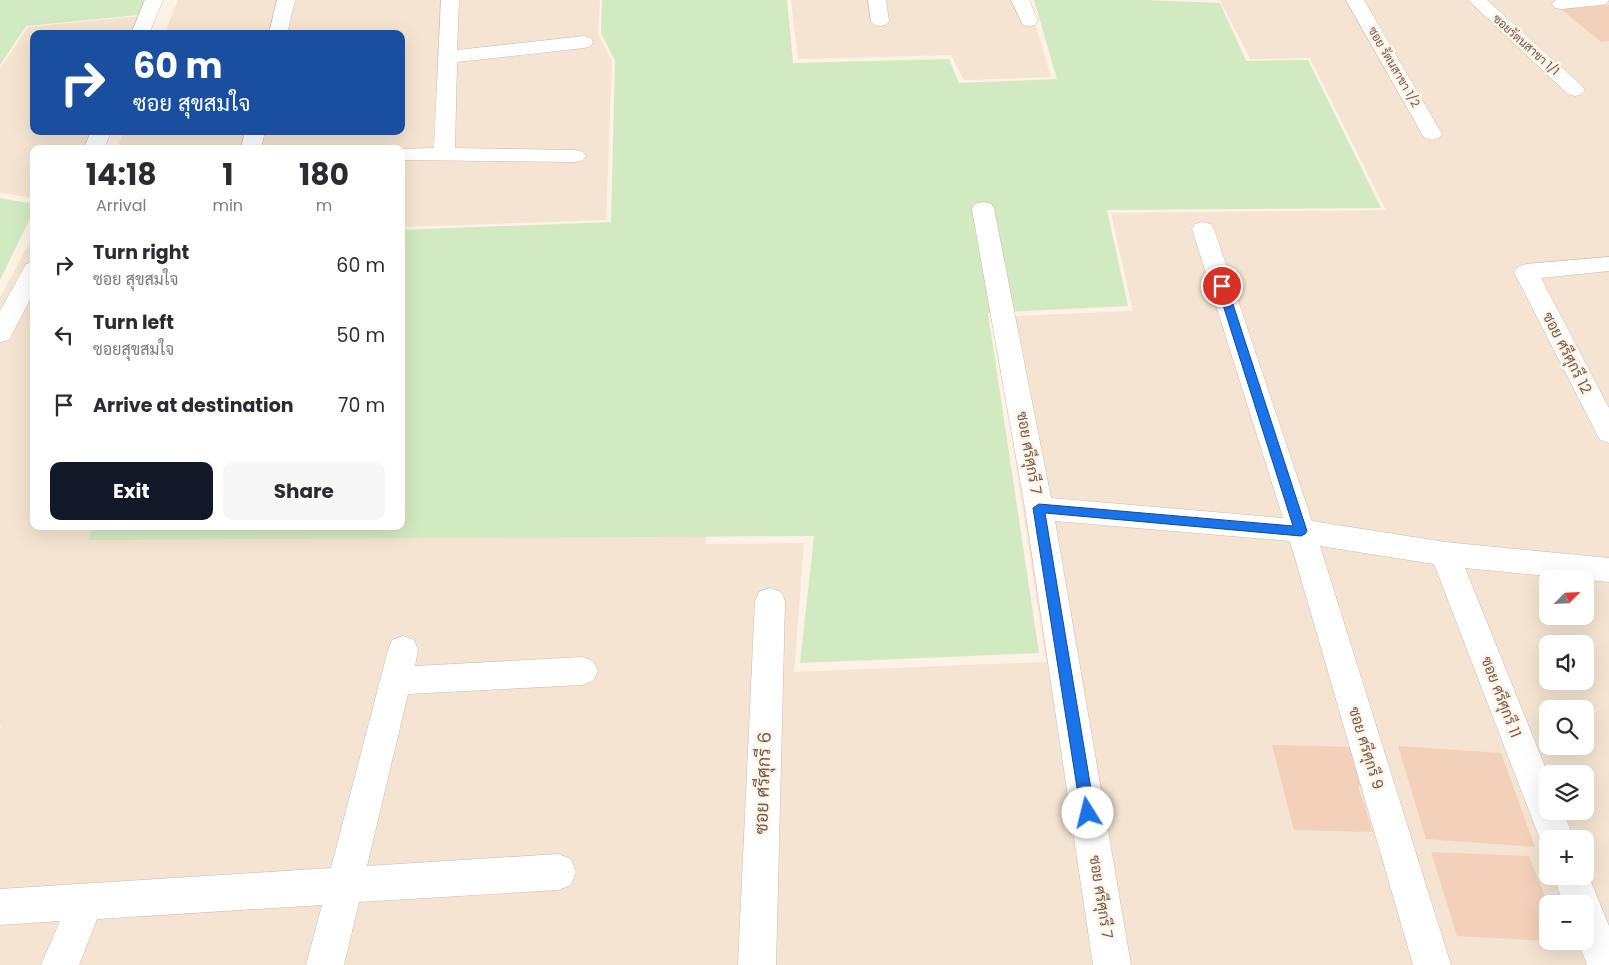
<!DOCTYPE html>
<html lang="en">
<head>
<meta charset="utf-8">
<style>
	body { margin:0; font-family:Poppins,Sarabun,sans-serif; background:#f7f7f7; color:#2b2b33; height:100vh; display:flex; flex-direction:column; font-size:19px; white-space:nowrap }
	* { box-sizing:border-box; margin:0 }
	p { font-size:16px; color:#7c7c81 }
	.icon { flex:none; width:28px; height:28px; fill:none; stroke:currentColor; stroke-width:2; stroke-linecap:round; stroke-linejoin:round }
	.map { position:relative; flex:1; overflow:hidden }
	.details { position:absolute; left:30px; top:145px; width:375px; height:385px; display:flex; flex-direction:column; background:#fff; border-radius:10px; box-shadow:0 5px 20px #0002 }
	.details>* { flex:none }
	.top-card { position:absolute; left:30px; top:30px; width:375px; height:105px; border-radius:10px; box-shadow:0 5px 20px #0002; background:#1a4fa0; color:#fff; overflow:hidden }
	.needle { width:32px; rotate:66deg }
	.buttons { position:absolute; left:1539px; top:570px; display:grid; gap:10px }
	.buttons a { display:grid; place-items:center; width:55px; height:55px; border-radius:10px; background:#fff; box-shadow:0 5px 20px #0002; font-size:25px }
	.pin { position:absolute; display:grid; place-items:center; width:42px; height:42px; color:#fff; margin:-21px; border:2px solid #fff; border-radius:50%; box-shadow:0 1px 5px #0007 }
	.me { position:absolute; width:55px; margin:-28px; rotate:351deg; stroke-linejoin:round; filter:drop-shadow(0 0 4px #0008) }
	.turn { display:flex; align-items:center; gap:18px; height:105px; padding:0 20px; font-size:22px }
	.turn .icon { width:65px; height:65px; stroke-width:2.5 }
	.turn b { display:block; font-size:35px; line-height:42px }
	.eta { display:flex; justify-content:space-evenly; align-items:center; height:85px; text-align:center }
	.eta b { font-size:30px; font-weight:700; line-height:35px }
	.primary-button { display:flex; gap:10px; margin-top:auto; padding:10px 20px }
	.primary-button a { flex:1; height:58px; border-radius:10px; background:#111827; color:#fff; font-size:20px; font-weight:700; line-height:58px; text-align:center }
	.primary-button a+a { background:#f7f7f7; color:#2b2b33 }
	ul { padding:0; list-style:none }
	li { display:flex; align-items:center; gap:15px; height:70px; padding:0 20px }
	li div { flex:1 }
	li b { display:block; font-size:19px }
	li em { font-style:normal }
	.map>svg:first-child { display:block }
	.residential { fill:#f4e4d1; fill-rule:evenodd }
	.green { fill:#d2eac1 }
	.building { fill:#f2d0ba }
	.lines { fill:none; stroke-linecap:round; stroke-linejoin:round }
	.minor-casing { stroke:#d0bcac; stroke-width:1 }
	.minor { fill:#fff; fill-rule:evenodd }
	.route { fill:#1a73e8; stroke:#114b97 }
	.labels { text-anchor:middle; stroke-width:5; stroke-linejoin:round; paint-order:stroke }
	.far-street-label { font-size:12px; fill:#755848; stroke:#fff6e9 }
	.street-label { font-size:15px; fill:#755848; stroke:#fff6e9 }
	.near-street-label { font-size:18px; fill:#755848; stroke:#fff6e9 }
</style>
</head>
<body>
<div class="map">
<svg width="1609" height="965" viewBox="0 0 1609 965">
	<rect width="100%" height="100%" fill="#fdf2e3"/>
	<path class="residential" d="M178,0H600L598,34L612,61L606,220L401,227V149H117L124,131H401V34H164Z
		M791,0H1028L1051,77L964,80L951,55L798,59Z
		M1220,0H1609V965H0V730L3,722L0,727V298L34,234V526H401L709,481L706,544L804,543L794,672L1046,662L994,317L1133,311L1111,213L1386,210L1310,58L1250,59ZM1548,579H1585V616H1548ZM1548,644H1585V681H1548ZM1548,709H1585V746H1548ZM1548,774H1585V811H1548ZM1548,839H1585V876H1548ZM1548,904H1585V941H1548Z
		M140,16L133,34H34V131H92L85,149H34V198L0,193V69L28,27Z"/>
	<path class="green" d="M0,0H145L139,15L26,26L0,65Z
		M602,0H787L793,63L949,59L959,83L1057,79L1034,0H1145L1220,3L1246,61L1308,60L1381,208L1107,210L1128,306L988,313L1039,653L800,663L814,536L89,540L92,526H401V230L611,222L615,61L601,33Z
		M0,198L34,204V210L0,280Z"/>
	<path class="building" d="M1609,5V41L1601,42L1561,9Z
		M1272,745L1357,747L1370,786H1358L1373,832L1294,830Z
		M1398,746L1501,753L1535,847L1426,839Z
		M1431,852L1529,856L1548,904V941L1457,936Z"/>
	<g class="lines">
		<g class="minor-casing">
			<path id="minor" d="M145,0H163L149,34H131Z
				M277,0H295L287,34H269Z
				M441,0H459L457,50L584,36L591,38L593,42L591,46L584,48L457,62L455,148L576,150L583,152L586,156L583,160L576,162L401,160V149H397L434,148Z
				M868,0H886L889,21L886,25L880,26L874,25L871,21Z
				M1011,0H1029L1038,21L1035,25L1029,26L1023,25Z
				M1346,0H1364L1442,134L1439,138L1432,140L1425,138L1422,134Z
				M1468,0H1487L1582,86L1585,90L1582,94L1575,96L1568,94Z
				M1556,0H1609L1606,4L1600,5L1561,9L1555,8L1552,4Z
				M91,131H111L104,149H84Z
				M245,131H265L261,149H241Z
				M983,202L991,204L994,209L1051,498L1283,518L1192,229L1195,224L1203,222L1211,224L1214,229L1312,521L1445,542L1609,558V582L1465,568L1548,774V811H1563L1574,839H1548V852L1545,851L1540,839L1434,564L1320,546L1451,965H1413L1290,541L1055,521L1131,965H1093L1025,508L972,209L975,204Z
				M1609,257V271L1541,278L1609,408V443L1600,440L1514,272L1518,267L1526,264Z
				M34,262V292L9,340L0,342V311L26,264Z
				M770,588L781,592L785,601L776,965H738L755,601L759,592Z
				M403,636L414,640L418,650L415,666L582,657L593,661L598,671L593,681L582,685L408,694L367,866L558,854L571,859L576,872L571,885L558,890L359,902L344,965H306L322,905L97,919L79,965H41L60,921L0,925V889L331,868L388,650L392,640Z
				M1585,867L1609,926V965H1587L1578,941H1585V904H1564L1553,876H1585Z"/>
		</g>
		<use href="#minor" class="minor"/>
	</g>
	<path class="route" d="M1222,282L1227,286L1307,531L1305,534L1301,536L1045,513L1095,813L1093,818L1088,820L1083,818L1081,813L1033,508L1039,504L1293,526L1217,286Z"/>
	<g class="labels">
		<g class="far-street-label">
			<text transform="translate(1526 45) rotate(42)" y="4">ซอยรัตนสาขา 1/1</text>
			<text transform="translate(1394 67) rotate(60)" y="4">ซอย รัตนสาขา 1/2</text>
		</g>
		<g class="street-label">
			<text transform="translate(1567 353) rotate(63)" y="5">ซอย ศรีศุกรี 12</text>
			<text transform="translate(1029 453) rotate(80)" y="5">ซอย ศรีศุกรี 7</text>
			<text transform="translate(1501 697) rotate(69)" y="5">ซอย ศรีศุกรี 11</text>
			<text transform="translate(1366 748) rotate(73)" y="5">ซอย ศรีศุกรี 9</text>
			<text transform="translate(1101 897) rotate(81)" y="5">ซอย ศรีศุกรี 7</text>
		</g>
		<g class="near-street-label">
			<text transform="translate(763 783) rotate(-88)" y="6">ซอย ศรีศุกรี 6</text>
		</g>
	</g>
</svg>
<div class="buttons">
<a><svg class="needle" viewBox="-14 -14 28 28"><path d="M0-13l5 13h-10z" fill="#e53935"/><path d="M0 13l5-13h-10z" fill="#7c7c81"/></svg></a>
<a><svg class="icon" aria-label="sound" viewBox="0 0 24 24"><path d="M4 9h4l5-4v14l-5-4H4zM17 9q2 3 0 6"/></svg></a>
<a><svg class="icon" aria-label="search" viewBox="0 0 24 24"><circle cx="10" cy="10" r="6"/><path d="M15 15l6 6"/></svg></a>
<a><svg class="icon" aria-label="layers" viewBox="0 0 24 24"><path d="M12 4l9 5-9 5-9-5zM3 14l9 5 9-5"/></svg></a>
<a>+</a>
<a>−</a>
</div>
<div class="pin" style="left:1222px;top:286px;background:#d93025"><svg class="icon" aria-label="arrive" viewBox="0 0 24 24"><path d="M6 21V4h12l-3 4 3 4H6"/></svg></div>
<svg class="me" style="left:1088px;top:813px" viewBox="-20 -20 40 40"><circle r="19" fill="#fff"/><path d="M0-13L10 11 0 6-10 11z" fill="#1a73e8"/></svg>
<div class="top-card">
<div class="turn"><svg class="icon" aria-label="right" viewBox="0 0 24 24"><path d="M7 20v-9h11M14 6l5 5-5 5"/></svg><div><b>60 m</b>ซอย สุขสมใจ</div></div>
</div>
<section class="details">
<div class="eta">
<div><b>14:18</b><p>Arrival</p></div>
<div><b>1</b><p>min</p></div>
<div><b>180</b><p>m</p></div>
</div>
<ul>
<li><svg class="icon" aria-label="right" viewBox="0 0 24 24"><path d="M7 20v-9h11M14 6l5 5-5 5"/></svg><div><b>Turn right</b><p>ซอย สุขสมใจ</p></div><em>60 m</em></li>
<li><svg class="icon" aria-label="left" viewBox="0 0 24 24"><path d="M17 20v-9H6M10 6l-5 5 5 5"/></svg><div><b>Turn left</b><p>ซอยสุขสมใจ</p></div><em>50 m</em></li>
<li><svg class="icon" aria-label="arrive" viewBox="0 0 24 24"><path d="M6 21V4h12l-3 4 3 4H6"/></svg><div><b>Arrive at destination</b></div><em>70 m</em></li>
</ul>
<div class="primary-button"><a>Exit</a><a>Share</a></div>
</section>
</div>
</body>
</html>
